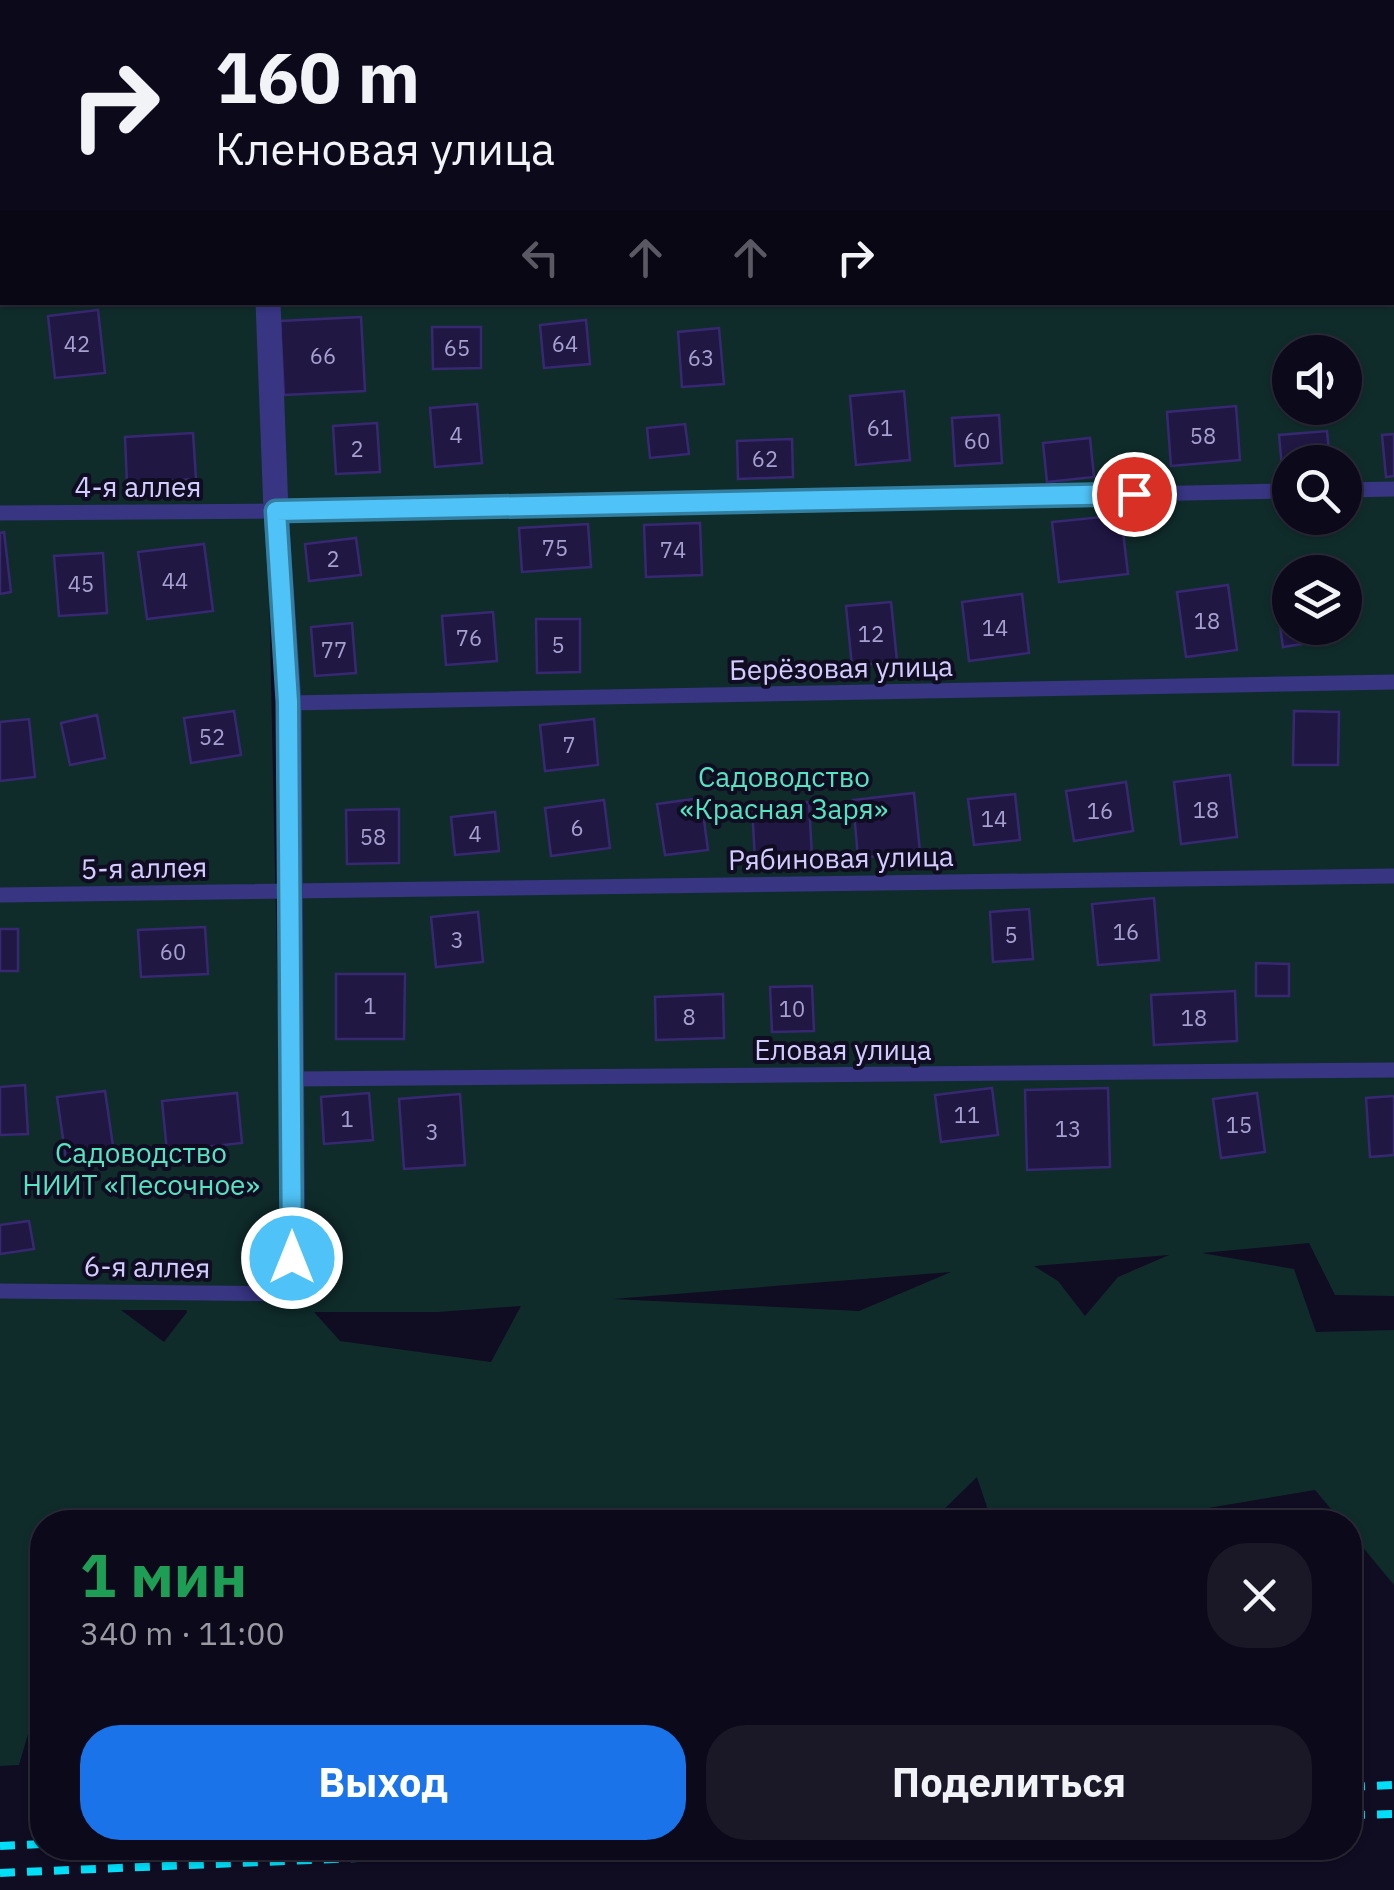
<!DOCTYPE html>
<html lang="ru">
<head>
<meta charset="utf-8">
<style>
	body { margin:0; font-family:"IBM Plex Sans",sans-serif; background:#1a1727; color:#f1f3f6; height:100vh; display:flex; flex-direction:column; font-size:38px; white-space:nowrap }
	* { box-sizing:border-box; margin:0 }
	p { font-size:32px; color:#9a9aa2 }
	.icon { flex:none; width:55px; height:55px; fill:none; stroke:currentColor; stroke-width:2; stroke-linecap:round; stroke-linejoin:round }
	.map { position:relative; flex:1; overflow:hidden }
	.sheet { position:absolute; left:30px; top:1510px; width:1332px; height:350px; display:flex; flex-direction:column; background:#0c091a; border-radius:40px; box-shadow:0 2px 8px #0004,0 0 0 2px #2c2a39 }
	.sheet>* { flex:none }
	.banner { position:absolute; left:0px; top:0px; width:1395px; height:305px; box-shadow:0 2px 8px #0004,0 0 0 2px #2c2a39; background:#0c091a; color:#f1f3f6; overflow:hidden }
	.controls { position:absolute; left:1272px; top:335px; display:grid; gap:20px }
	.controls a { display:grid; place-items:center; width:90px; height:90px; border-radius:50%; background:#0c091a; box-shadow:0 2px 8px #0004,0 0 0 2px #2c2a39; font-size:50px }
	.pin { position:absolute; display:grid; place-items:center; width:85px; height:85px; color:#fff; margin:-42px; border:5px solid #fff; border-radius:50%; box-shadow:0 2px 10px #0007 }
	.me { position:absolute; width:110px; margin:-55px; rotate:0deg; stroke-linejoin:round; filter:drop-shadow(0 0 8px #0008) }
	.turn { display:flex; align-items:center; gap:35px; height:210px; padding:0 50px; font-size:45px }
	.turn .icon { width:130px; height:130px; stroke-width:2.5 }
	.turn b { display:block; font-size:70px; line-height:85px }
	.lanes { display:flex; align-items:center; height:95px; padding:0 50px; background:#0003; justify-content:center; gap:50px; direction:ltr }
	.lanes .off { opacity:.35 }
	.round { display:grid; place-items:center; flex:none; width:105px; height:105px; border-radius:40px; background:#1a1727 }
	.overview { display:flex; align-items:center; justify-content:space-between; height:170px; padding:0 50px }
	h1 { font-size:60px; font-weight:700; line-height:75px; color:#1e9e55 }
	.button { display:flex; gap:20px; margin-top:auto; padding:20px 50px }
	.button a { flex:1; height:115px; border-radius:40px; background:#1a73e8; color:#fff; font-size:40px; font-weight:700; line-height:115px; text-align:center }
	.button a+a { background:#1a1727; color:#f1f3f6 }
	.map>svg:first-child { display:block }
	.green { fill:#0f2c2b; fill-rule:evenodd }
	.building { fill:#201743; stroke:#372871; stroke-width:2.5 }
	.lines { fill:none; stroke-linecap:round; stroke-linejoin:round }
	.lane { stroke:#383583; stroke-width:15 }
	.street { stroke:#383583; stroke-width:25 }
	.rail { stroke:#00def8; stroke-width:8; stroke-dasharray:15 12; stroke-linecap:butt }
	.route-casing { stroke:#337fa1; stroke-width:25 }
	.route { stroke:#4fc3f7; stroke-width:18 }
	.labels { text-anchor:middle; stroke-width:8; stroke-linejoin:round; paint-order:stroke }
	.number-label { font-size:22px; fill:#a6a0d0 }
	.street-label { font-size:28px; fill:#d3cdff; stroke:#100c22 }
	.park-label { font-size:28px; fill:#53e4c1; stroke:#100c22 }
</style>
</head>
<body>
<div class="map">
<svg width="1394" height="1890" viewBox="0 0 1394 1890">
	<rect width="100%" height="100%" fill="#100c22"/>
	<path class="green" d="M0,0H256L2,2V302L263,303L284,1293L280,303L1392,302V2L274,0H1394V1296L1335,1295L1309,1243L1202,1253L1294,1269L1316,1332L1394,1330V1585L1350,1532V1522H1342L1315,1490L1125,1522H992L977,1477L931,1522H42V1716L33,1717L19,1765L0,1766ZM1290,352H1345V408H1290ZM1290,462H1345V518H1290ZM1290,572H1345V628H1290ZM1169,1255L1118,1277L1085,1316L1058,1281L1034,1266ZM951,1272L859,1311L613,1299ZM521,1306L491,1362L340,1341L314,1312H438ZM121,1310H186L187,1312L164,1342Z"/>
	<path class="building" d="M98,310L105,373L55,378L48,316Z
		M361,317L365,391L284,395L280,321Z
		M586,320L590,364L544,368L540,325Z
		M432,327H481V368L433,369Z
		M719,328L724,384L682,387L678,332Z
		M904,391L910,460L856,465L850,396Z
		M477,404L482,463L435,467L430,408Z
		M1236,406L1240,460L1171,466L1167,412Z
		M999,415L1002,463L955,466L952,418Z
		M377,423L380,472L336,474L333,426Z
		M685,424L689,454L650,458L647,428Z
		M1327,431L1330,462H1290V478H1283L1279,435Z
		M193,433L196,479L127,483L125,437Z
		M1394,434V476L1386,477L1382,435Z
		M1090,438L1094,477L1047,482L1043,443Z
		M792,439L793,477L738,479L737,441Z
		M1121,515L1128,574L1059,582L1052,522Z
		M700,523L702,575L646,577L644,525Z
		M588,524L591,567L522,572L519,528Z
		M4,532L11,592L0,594V533Z
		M356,538L361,575L309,581L305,544Z
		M204,544L213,611L147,619L138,552Z
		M103,553L107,613L59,616L54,556Z
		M1228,585L1237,650L1186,657L1177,592Z
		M1290,590V628H1327L1328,640L1283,647L1275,592Z
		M1022,594L1029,653L969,661L962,602Z
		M891,602L897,661L852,666L846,606Z
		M493,612L497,661L446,665L442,616Z
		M536,619H580V672L537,673Z
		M352,623L356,673L315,676L311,627Z
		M234,711L241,755L191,763L184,718Z
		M1294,711L1339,712L1338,765H1293Z
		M97,715L105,758L70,765L61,723Z
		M29,719L35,777L0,781V722Z
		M594,719L598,765L545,771L540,725Z
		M1230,775L1237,837L1181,844L1174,782Z
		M1126,782L1133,831L1074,841L1066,791Z
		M914,793L920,852L858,858L853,800Z
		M1015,794L1020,840L974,845L968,799Z
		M701,798L708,850L665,855L657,804Z
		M604,800L610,848L551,856L545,808Z
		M809,802L812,857L755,861L752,806Z
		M399,809V863L347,864L346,810Z
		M495,812L499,851L455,855L451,817Z
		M1154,898L1159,960L1098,965L1092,904Z
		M1029,909L1033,959L993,962L990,912Z
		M478,912L483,962L436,967L431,917Z
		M205,927L208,974L141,977L138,930Z
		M0,929H18V971H0Z
		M1256,963L1289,964V996H1256Z
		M336,974H405L404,1039H336Z
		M812,986L814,1031L772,1032L770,987Z
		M1235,991L1237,1041L1154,1045L1151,995Z
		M723,994L724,1038L656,1040L655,997Z
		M25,1085L28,1134L0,1135V1087Z
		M992,1088L998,1135L941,1142L935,1095Z
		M1108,1088L1110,1167L1027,1170L1025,1090Z
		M105,1091L114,1153L66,1159L57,1097Z
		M237,1093L242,1143L167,1151L162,1101Z
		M369,1093L373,1140L324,1144L321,1097Z
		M1257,1093L1265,1152L1221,1158L1213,1099Z
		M460,1094L465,1165L404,1169L399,1099Z
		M1394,1096V1155L1370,1157L1366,1098Z
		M29,1221L34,1249L0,1254V1225Z"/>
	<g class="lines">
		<path class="lane" d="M1392,98H1394
			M0,131H2
			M1345,490L1394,489
			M0,513L276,511L1290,491
			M289,703L1394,682
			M0,895L1394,876
			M292,1079L1394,1070
			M0,1291L293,1294"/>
		<path class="street" d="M261,0V2
			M268,302L276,511L289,703L293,1294"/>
		<path class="rail" d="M1350,1787L1394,1785
			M1350,1815L1394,1814
			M0,1846L42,1844
			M0,1873L595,1848"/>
	</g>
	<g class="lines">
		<g class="route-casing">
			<path id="route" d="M292,1258L288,702L276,511L1134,494"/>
		</g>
		<use href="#route" class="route"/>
	</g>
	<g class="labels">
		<g class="number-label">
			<text x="77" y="352">42</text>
			<text x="565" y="352">64</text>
			<text x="457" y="356">65</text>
			<text x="323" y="364">66</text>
			<text x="701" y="366">63</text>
			<text x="880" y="436">61</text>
			<text x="456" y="443">4</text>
			<text x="1203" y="444">58</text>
			<text x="977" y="449">60</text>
			<text x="357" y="457">2</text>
			<text x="765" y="467">62</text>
			<text x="555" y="556">75</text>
			<text x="673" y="558">74</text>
			<text x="333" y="567">2</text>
			<text x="175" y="589">44</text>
			<text x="81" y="592">45</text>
			<text x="1207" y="629">18</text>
			<text x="995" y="636">14</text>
			<text x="871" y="642">12</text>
			<text x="469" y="646">76</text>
			<text x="558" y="653">5</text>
			<text x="334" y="658">77</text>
			<text x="212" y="745">52</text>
			<text x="569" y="753">7</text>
			<text x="1206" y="818">18</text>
			<text x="1100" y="819">16</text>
			<text x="994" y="827">14</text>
			<text x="577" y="836">6</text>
			<text x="475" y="842">4</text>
			<text x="373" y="845">58</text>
			<text x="1126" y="940">16</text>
			<text x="1011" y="943">5</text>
			<text x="457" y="948">3</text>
			<text x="173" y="960">60</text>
			<text x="370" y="1014">1</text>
			<text x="792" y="1017">10</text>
			<text x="689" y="1025">8</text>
			<text x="1194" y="1026">18</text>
			<text x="967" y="1123">11</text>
			<text x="347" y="1127">1</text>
			<text x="1239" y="1133">15</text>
			<text x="1068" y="1137">13</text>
			<text x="432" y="1140">3</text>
		</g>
		<g class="street-label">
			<text x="138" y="497">4-я аллея</text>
			<text transform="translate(841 668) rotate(-1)" y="10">Берёзовая улица</text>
			<text transform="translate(841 858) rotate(-1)" y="10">Рябиновая улица</text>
			<text transform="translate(144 868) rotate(-1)" y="10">5-я аллея</text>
			<text x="843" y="1060">Еловая улица</text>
			<text transform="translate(147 1267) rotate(1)" y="10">6-я аллея</text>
		</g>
		<g class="park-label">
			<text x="784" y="787">Садоводство<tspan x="784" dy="32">«Красная Заря»</tspan></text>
			<text x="141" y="1163">Садоводство<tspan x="141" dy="32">НИИТ «Песочное»</tspan></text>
		</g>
	</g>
</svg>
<div class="controls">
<a><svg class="icon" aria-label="sound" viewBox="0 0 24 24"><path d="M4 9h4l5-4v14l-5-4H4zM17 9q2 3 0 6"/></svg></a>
<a><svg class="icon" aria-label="search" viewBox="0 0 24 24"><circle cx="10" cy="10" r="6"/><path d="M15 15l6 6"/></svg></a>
<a><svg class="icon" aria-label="layers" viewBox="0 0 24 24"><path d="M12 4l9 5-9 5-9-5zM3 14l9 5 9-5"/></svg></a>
</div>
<div class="pin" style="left:1134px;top:494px;background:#d93025"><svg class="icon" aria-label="arrive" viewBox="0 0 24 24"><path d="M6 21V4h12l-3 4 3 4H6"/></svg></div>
<svg class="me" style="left:292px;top:1258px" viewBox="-20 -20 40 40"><circle r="17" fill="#4fc3f7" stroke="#fff" stroke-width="3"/><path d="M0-11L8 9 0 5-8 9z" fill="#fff"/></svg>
<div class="banner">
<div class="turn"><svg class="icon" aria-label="right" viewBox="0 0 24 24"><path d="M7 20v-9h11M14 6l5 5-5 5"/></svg><div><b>160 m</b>Кленовая улица</div></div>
<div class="lanes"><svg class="icon off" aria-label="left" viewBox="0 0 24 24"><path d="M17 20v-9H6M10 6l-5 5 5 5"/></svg><svg class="icon off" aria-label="ahead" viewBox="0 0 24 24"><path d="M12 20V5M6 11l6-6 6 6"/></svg><svg class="icon off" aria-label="ahead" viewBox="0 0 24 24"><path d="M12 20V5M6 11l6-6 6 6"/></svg><svg class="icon" aria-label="right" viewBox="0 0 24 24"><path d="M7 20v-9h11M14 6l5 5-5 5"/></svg></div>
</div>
<section class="sheet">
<div class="overview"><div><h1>1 мин</h1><p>340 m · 11:00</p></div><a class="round"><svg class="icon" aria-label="close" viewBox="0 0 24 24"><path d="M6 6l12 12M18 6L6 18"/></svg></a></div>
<div class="button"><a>Выход</a><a>Поделиться</a></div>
</section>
</div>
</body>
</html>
